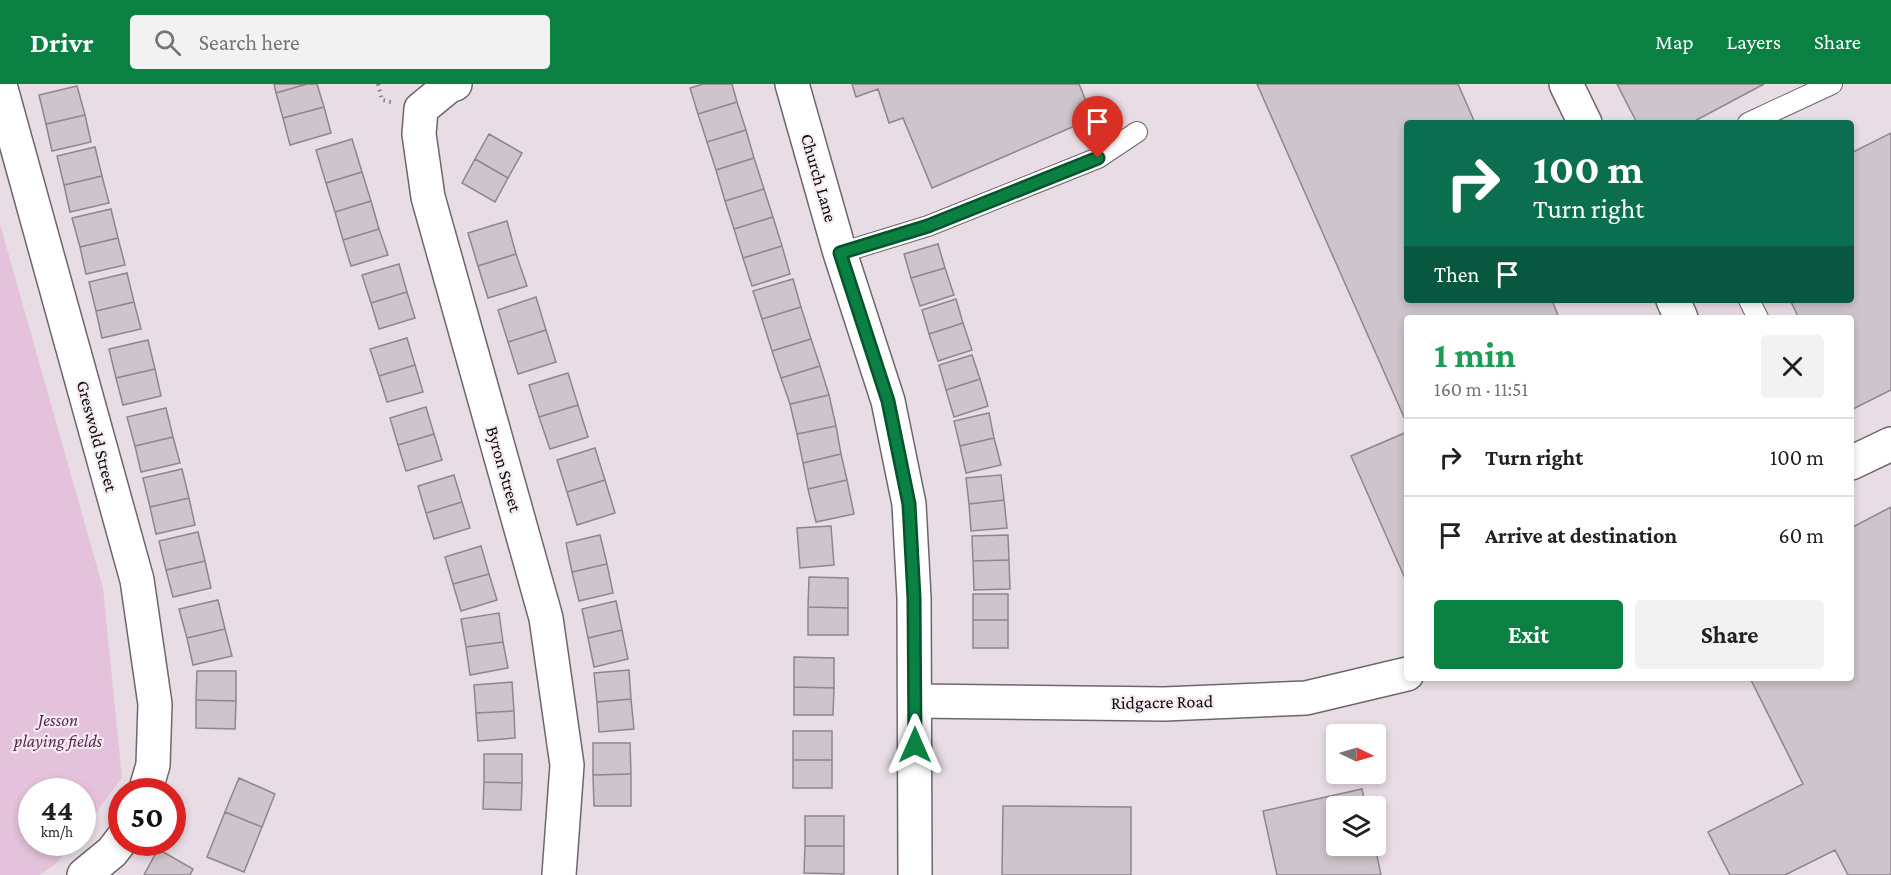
<!DOCTYPE html>
<html lang="en">
<head>
<meta charset="utf-8">
<style>
	body { margin:0; font-family:"Crimson Pro",serif; background:#f2f2f2; color:#202124; height:100vh; display:flex; flex-direction:column; font-size:22px; white-space:nowrap }
	* { box-sizing:border-box; margin:0 }
	p { font-size:20px; color:#757577 }
	.icon { flex:none; width:33px; height:33px; fill:none; stroke:currentColor; stroke-width:2; stroke-linecap:round; stroke-linejoin:round }
	.map { position:relative; flex:1; overflow:hidden }
	.sheet { position:absolute; left:1404px; top:231px; width:450px; height:366px; display:flex; flex-direction:column; background:#fff; border-radius:6px; box-shadow:0 3px 9px #0003 }
	.sheet>* { flex:none }
	.top-card { position:absolute; left:1404px; top:36px; width:450px; height:183px; border-radius:6px; box-shadow:0 3px 9px #0003; background:#0b6e4f; color:#fff; overflow:hidden }
	.needle { width:39px; rotate:95deg }
	.buttons { position:absolute; left:1326px; top:640px; display:grid; gap:12px }
	.buttons a { display:grid; place-items:center; width:60px; height:60px; border-radius:6px; background:#fff; box-shadow:0 3px 9px #0003; font-size:30px }
	.speed { position:absolute; left:18px; top:694px; display:flex; gap:12px; font-size:30px; font-weight:700; text-align:center }
	.speed>* { display:grid; place-content:center; width:78px; height:78px; border-radius:50%; background:#fff; box-shadow:0 3px 9px #0003; line-height:1 }
	.speed small { font-size:15px; font-weight:400 }
	.speed .limit { border:9px solid #d22; background:#fff; color:#111 }
	.pin { position:absolute; display:grid; place-items:center; width:51px; height:51px; color:#fff; margin:-62px -26px; border-radius:50% 50% 50% 0; rotate:-45deg; box-shadow:0 0 6px #0007 }
	.pin .icon { rotate:45deg }
	.me { position:absolute; width:66px; margin:-33px; rotate:0deg; stroke-linejoin:round; filter:drop-shadow(0 0 4px #0008) }
	.turn { display:flex; align-items:center; gap:21px; height:126px; padding:0 30px; font-size:27px }
	.turn .icon { width:78px; height:78px; stroke-width:2.5 }
	.turn b { display:block; font-size:42px; line-height:51px }
	.then { display:flex; align-items:center; height:57px; padding:0 30px; background:#0003; gap:12px; font-size:22px }
	.round { display:grid; place-items:center; flex:none; width:63px; height:63px; border-radius:6px; background:#f2f2f2 }
	.overview { display:flex; align-items:center; justify-content:space-between; height:102px; padding:0 30px }
	h1 { font-size:36px; font-weight:700; line-height:45px; color:#1e9e55 }
	.cta { display:flex; gap:12px; margin-top:auto; padding:12px 30px }
	.cta a { flex:1; height:69px; border-radius:6px; background:#0b8043; color:#fff; font-size:24px; font-weight:700; line-height:69px; text-align:center }
	.cta a+a { background:#f2f2f2; color:#202124 }
	ul { padding:0; list-style:none }
	li { display:flex; align-items:center; gap:18px; height:78px; padding:0 30px; border-top:2px solid #e0e0e0 }
	li div { flex:1 }
	li b { display:block; font-size:22px }
	li em { font-style:normal }
	header { display:flex; align-items:center; gap:36px; box-sizing:border-box; height:84px; padding:0 30px; background:#0b8043; color:#fff }
	header strong { font-size:28px }
	nav { display:flex; gap:33px; margin-inline-start:auto; font-size:21px }
	.search { width:420px; height:54px; background:#f2f2f2; display:flex; align-items:center; gap:15px; box-sizing:border-box; padding:0 21px; border-radius:6px; color:#757577; font-size:22px }
	.map>svg:first-child { display:block }
	.green { fill:#e4c2db }
	.building { fill:#cec4cb; stroke:#8f868d; stroke-width:1.5 }
	.lines { fill:none; stroke-linecap:round; stroke-linejoin:round }
	.service-casing { stroke:#6f666c; stroke-width:22 }
	.minor-casing { stroke:#6f666c; stroke-width:36 }
	.secondary-casing { stroke:#6f666c; stroke-width:36 }
	.path { stroke:#837c81; stroke-width:4; stroke-dasharray:1.5 4.5; stroke-linecap:butt }
	.service { stroke:#fff; stroke-width:20 }
	.minor { stroke:#fff; stroke-width:33 }
	.secondary { stroke:#fff; stroke-width:33 }
	.route-casing { stroke:#07532c; stroke-width:15 }
	.route { stroke:#0b8043; stroke-width:10 }
	.labels { text-anchor:middle; stroke-width:4.5; stroke-linejoin:round; paint-order:stroke }
	.street-label { font-size:18px; fill:#0d0a0c; stroke:#f5ebf2 }
	.park-label { font-size:18px; font-style:italic; fill:#5b2a51; stroke:#f5ebf2 }
</style>
</head>
<body>
<header>
<strong>Drivr</strong>
<div class="search"><svg class="icon" aria-label="search" viewBox="0 0 24 24"><circle cx="10" cy="10" r="6"/><path d="M15 15l6 6"/></svg>Search here</div>
<nav><a>Map</a><a>Layers</a><a>Share</a></nav>
</header>
<div class="map">
<svg width="1891" height="791" viewBox="0 0 1891 791">
	<rect width="100%" height="100%" fill="#e8dde5"/>
	<path class="green" d="M0,140L103,504L122,694L83,746L82,708H32V759H72L57,779L39,791H0Z"/>
	<path class="building" d="M274,0H307L276,9Z
		M307,0H317L324,23L283,34L276,9Z
		M703,0H732L737,18L698,30L690,4Z
		M852,0H1079L1093,34L932,104L903,34L889,39L878,5L856,13Z
		M1257,0H1458L1475,39H1407V216H1552L1559,234H1407V340Z
		M1617,0H1764L1691,39H1637Z
		M77,2L85,31L46,40L39,11Z
		M737,18L746,46L707,58L698,30Z
		M324,23L331,49L290,61L283,34Z
		M85,31L91,58L52,67L46,40Z
		M746,46L754,74L716,86L707,58Z
		M1891,49V306L1851,326V234H1799L1790,216H1851V69Z
		M489,50L522,69L508,94L475,75Z
		M352,55L362,88L326,99L316,66Z
		M95,63L102,92L64,101L57,72Z
		M754,74L764,105L725,117L716,86Z
		M475,75L508,94L495,118L462,99Z
		M362,88L371,117L335,128L326,99Z
		M102,92L109,119L70,128L64,101Z
		M764,105L773,133L734,145L725,117Z
		M371,117L379,145L343,156L335,128Z
		M111,125L118,154L80,163L72,134Z
		M773,133L782,162L743,174L734,145Z
		M507,137L516,170L478,182L468,149Z
		M379,145L388,171L351,182L343,156Z
		M118,154L125,181L86,190L80,163Z
		M938,160L945,184L911,194L904,170Z
		M782,162L790,190L752,202L743,174Z
		M516,170L527,202L488,214L478,182Z
		M399,180L407,208L371,219L362,191Z
		M945,184L954,211L920,222L911,194Z
		M127,189L134,218L96,227L89,198Z
		M793,195L801,223L762,235L753,207Z
		M407,208L415,234L379,245L371,219Z
		M536,213L546,246L508,258L498,226Z
		M956,215L963,239L929,250L922,226Z
		M134,218L141,245L102,254L96,227Z
		M801,223L811,255L772,267L762,235Z
		M963,239L972,266L938,277L929,250Z
		M546,246L556,278L518,290L508,258Z
		M407,254L415,281L379,292L370,265Z
		M811,255L820,282L781,294L772,267Z
		M148,256L155,285L116,294L109,265Z
		M972,271L980,295L946,306L939,281Z
		M415,281L423,308L387,318L379,292Z
		M820,282L829,311L790,320L781,294Z
		M155,285L161,312L123,321L116,294Z
		M568,289L578,321L539,333L529,301Z
		M980,295L988,322L954,333L946,306Z
		M829,311L836,342L797,350L790,320Z
		M578,321L588,353L550,365L539,333Z
		M426,323L434,350L398,361L390,334Z
		M166,324L173,353L135,362L127,333Z
		M989,329L994,354L960,362L954,337Z
		M836,342L841,370L803,379L797,350Z
		M1407,348V499L1351,372Z
		M434,350L442,376L406,387L398,361Z
		M173,353L180,379L141,388L135,362Z
		M994,354L1001,381L966,389L960,362Z
		M595,364L605,396L567,408L557,376Z
		M841,370L847,396L808,405L803,379Z
		M182,385L189,414L150,423L143,394Z
		M454,391L462,418L426,429L418,402Z
		M1001,391L1004,416L969,420L966,394Z
		M605,396L615,429L577,441L567,408Z
		M847,396L854,430L816,438L808,405Z
		M189,414L195,441L156,450L150,423Z
		M1004,416L1007,444L971,447L969,420Z
		M462,418L470,444L434,455L426,429Z
		M1891,423V791H1848L1835,766L1785,791H1730L1708,748L1803,700L1750,594H1851V444Z
		M831,442L834,481L800,484L797,444Z
		M198,448L205,477L166,486L159,457Z
		M600,451L607,480L572,488L566,459Z
		M1008,451L1009,476L973,477L972,452Z
		M481,462L489,490L453,500L445,473Z
		M1009,476L1010,505L974,506L973,477Z
		M205,477L211,504L173,513L166,486Z
		M607,480L613,509L579,517L572,488Z
		M489,490L497,516L461,527L453,500Z
		M809,493L848,494V524L808,523Z
		M973,510H1008V536H973Z
		M218,516L225,545L187,554L179,525Z
		M616,517L622,546L588,554L582,525Z
		M808,523L848,524V551H808Z
		M499,529L503,558L466,563L461,535Z
		M973,536H1008V564H973Z
		M225,545L232,572L193,581L187,554Z
		M622,546L628,575L594,583L588,554Z
		M503,558L508,584L470,591L466,563Z
		M794,573L834,574V604L794,603Z
		M629,586L631,615L597,618L594,589Z
		M197,587H236V617L196,616Z
		M512,598L514,627L476,629L474,601Z
		M794,603L834,604L833,631H794Z
		M631,615L634,645L599,648L597,618Z
		M196,616L236,617L235,645L196,644Z
		M514,627L515,654L478,657L476,629Z
		M793,647H832V676H793Z
		M593,659H630L631,690L593,691Z
		M484,670H522V699L484,698Z
		M793,676H832V704H793Z
		M631,690V722H594L593,691Z
		M239,694L275,710L262,743L225,728Z
		M484,698L522,699L521,726L483,725Z
		M1362,705L1366,723H1336V762H1375L1381,791H1277L1263,727Z
		M1003,722L1131,723V791H1002Z
		M225,728L262,743L244,788L207,773Z
		M805,732H844V762H805Z
		M805,762H844V790L804,789Z
		M158,765L193,785L190,791H144Z"/>
	<g class="lines">
		<g class="service-casing">
			<path id="service" d="M1748,39L1832,0
				M840,169L928,142L1098,74L1137,48
				M1749,216L1758,234"/>
		</g>
		<g class="minor-casing">
			<path id="minor" d="M455,0L449,2L421,25L419,50L428,113L546,534L567,681L559,791
				M1566,0L1585,39
				M0,1L137,496L155,620L153,681L145,708
				M1673,216L1681,234
				M1851,379L1891,360
				M915,617L1164,620L1306,614L1407,590
				M84,791L112,768L122,755"/>
		</g>
		<g class="secondary-casing">
			<path id="secondary" d="M792,0L840,169L888,317L909,420L914,514L915,791"/>
		</g>
		<path class="path" d="M378,0L382,16L391,18"/>
		<use href="#service" class="service"/>
		<use href="#minor" class="minor"/>
		<use href="#secondary" class="secondary"/>
	</g>
	<g class="lines">
		<g class="route-casing">
			<path id="route" d="M915,661L914,514L909,420L888,317L840,169L928,142L1098,74"/>
		</g>
		<use href="#route" class="route"/>
	</g>
	<g class="labels">
		<g class="street-label">
			<text transform="translate(819 94) rotate(74)" y="6">Church Lane</text>
			<text transform="translate(97 352) rotate(75)" y="6">Greswold Street</text>
			<text transform="translate(504 385) rotate(74)" y="6">Byron Street</text>
			<text transform="translate(1162 618) rotate(-1)" y="6">Ridgacre Road</text>
		</g>
		<g class="park-label">
			<text x="58" y="642">Jesson<tspan x="58" dy="21">playing fields</tspan></text>
		</g>
	</g>
</svg>
<div class="buttons">
<a><svg class="needle" viewBox="-14 -14 28 28"><path d="M0-13l5 13h-10z" fill="#e53935"/><path d="M0 13l5-13h-10z" fill="#757577"/></svg></a>
<a><svg class="icon" aria-label="layers" viewBox="0 0 24 24"><path d="M12 4l9 5-9 5-9-5zM3 14l9 5 9-5"/></svg></a>
</div>
<div class="speed"><div>44<small>km/h</small></div><div class="limit">50</div></div>
<div class="pin" style="left:1098px;top:74px;background:#d93025"><svg class="icon" aria-label="arrive" viewBox="0 0 24 24"><path d="M6 21V4h12l-3 4 3 4H6"/></svg></div>
<svg class="me" style="left:915px;top:661px" viewBox="-20 -20 40 40"><path d="M0-17L14 15 0 8-14 15z" fill="#0b8043" stroke="#fff" stroke-width="4"/></svg>
<div class="top-card">
<div class="turn"><svg class="icon" aria-label="right" viewBox="0 0 24 24"><path d="M7 20v-9h11M14 6l5 5-5 5"/></svg><div><b>100 m</b>Turn right</div></div>
<div class="then">Then<svg class="icon" aria-label="arrive" viewBox="0 0 24 24"><path d="M6 21V4h12l-3 4 3 4H6"/></svg></div>
</div>
<section class="sheet">
<div class="overview"><div><h1>1 min</h1><p>160 m · 11:51</p></div><a class="round"><svg class="icon" aria-label="close" viewBox="0 0 24 24"><path d="M6 6l12 12M18 6L6 18"/></svg></a></div>
<ul>
<li><svg class="icon" aria-label="right" viewBox="0 0 24 24"><path d="M7 20v-9h11M14 6l5 5-5 5"/></svg><div><b>Turn right</b></div><em>100 m</em></li>
<li><svg class="icon" aria-label="arrive" viewBox="0 0 24 24"><path d="M6 21V4h12l-3 4 3 4H6"/></svg><div><b>Arrive at destination</b></div><em>60 m</em></li>
</ul>
<div class="cta"><a>Exit</a><a>Share</a></div>
</section>
</div>
</body>
</html>
